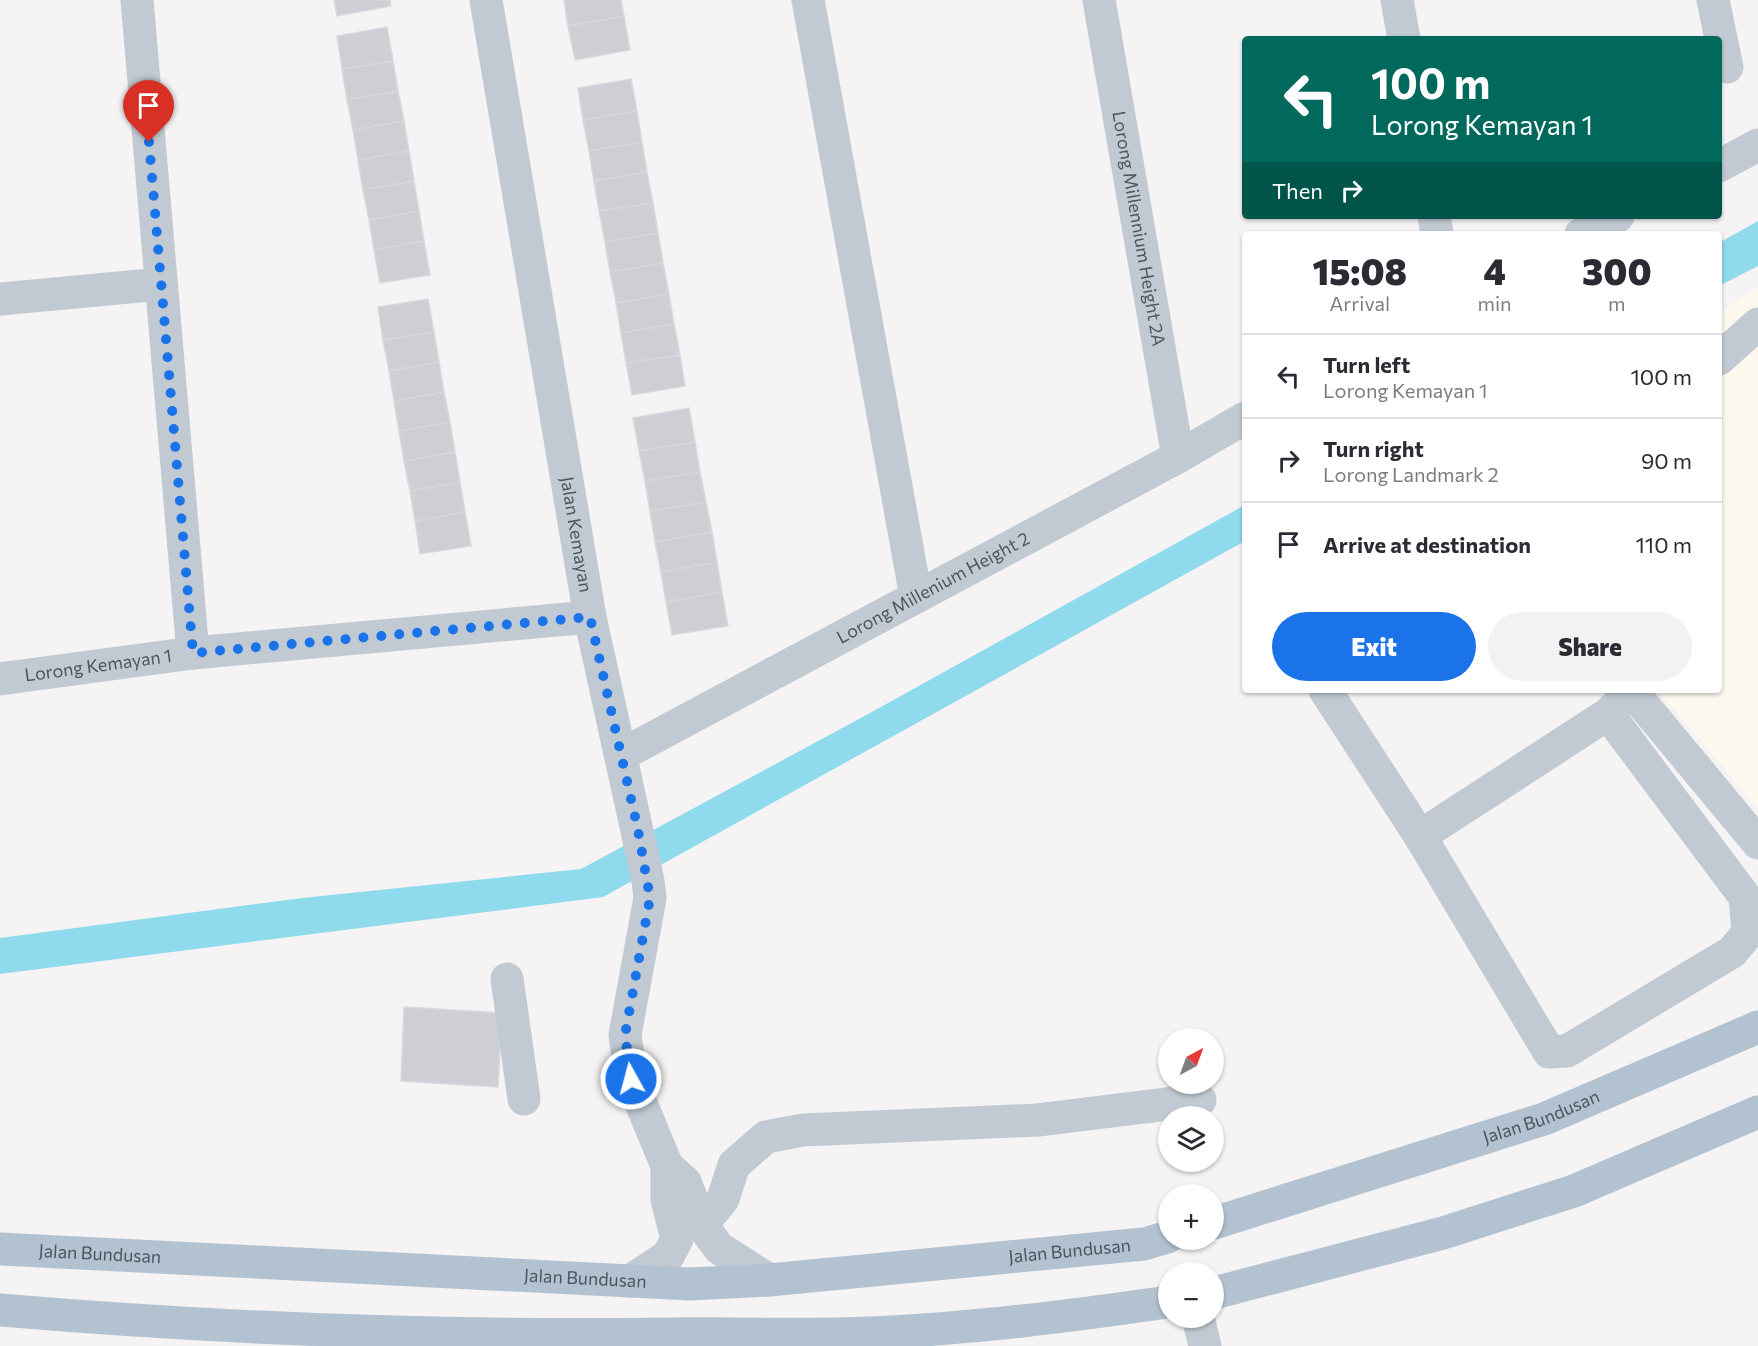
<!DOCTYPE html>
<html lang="en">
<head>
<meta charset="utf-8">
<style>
	body { margin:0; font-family:Commissioner,sans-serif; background:#f2f2f3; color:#2b2b33; height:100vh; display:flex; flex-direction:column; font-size:22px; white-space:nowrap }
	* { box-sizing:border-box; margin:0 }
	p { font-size:20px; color:#7c7c81 }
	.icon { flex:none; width:33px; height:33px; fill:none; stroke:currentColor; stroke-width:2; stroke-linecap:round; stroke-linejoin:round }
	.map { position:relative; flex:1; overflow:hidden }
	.details { position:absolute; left:1242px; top:231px; width:480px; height:462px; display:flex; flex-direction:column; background:#fff; border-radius:6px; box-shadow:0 2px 4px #0004 }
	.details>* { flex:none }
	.top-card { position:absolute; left:1242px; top:36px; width:480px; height:183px; border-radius:6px; box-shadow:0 2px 4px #0004; background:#00695c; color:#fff; overflow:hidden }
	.needle { width:39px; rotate:41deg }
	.buttons { position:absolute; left:1158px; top:1028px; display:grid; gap:12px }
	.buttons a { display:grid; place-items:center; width:66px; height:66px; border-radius:50%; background:#fff; box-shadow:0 2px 4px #0004; font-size:30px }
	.pin { position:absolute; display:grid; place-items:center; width:51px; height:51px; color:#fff; margin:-62px -26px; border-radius:50% 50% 50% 0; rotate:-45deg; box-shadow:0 0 6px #0007 }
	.pin .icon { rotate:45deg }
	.me { position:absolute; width:66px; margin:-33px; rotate:353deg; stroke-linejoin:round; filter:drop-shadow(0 0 4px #0008) }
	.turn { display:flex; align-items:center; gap:21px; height:126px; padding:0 30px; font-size:27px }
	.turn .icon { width:78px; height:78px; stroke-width:2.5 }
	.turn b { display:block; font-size:42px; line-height:51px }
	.then { display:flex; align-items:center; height:57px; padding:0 30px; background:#0003; gap:12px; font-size:22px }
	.eta { display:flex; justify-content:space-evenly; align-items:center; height:102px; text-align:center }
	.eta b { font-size:36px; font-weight:800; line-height:42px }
	.action { display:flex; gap:12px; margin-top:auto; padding:12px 30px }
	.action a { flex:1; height:69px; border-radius:36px; background:#1a73e8; color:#fff; font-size:24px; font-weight:800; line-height:69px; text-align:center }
	.action a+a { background:#f2f2f3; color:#2b2b33 }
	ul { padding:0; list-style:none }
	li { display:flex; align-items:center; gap:18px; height:84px; padding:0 30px; border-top:2px solid #e1e1e2 }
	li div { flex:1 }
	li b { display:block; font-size:22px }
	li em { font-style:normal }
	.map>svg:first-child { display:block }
	.commercial { fill:#fdf9ef }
	.water { fill:#90daee }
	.building { fill:#cdcfd5; stroke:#d7d9de; stroke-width:1.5 }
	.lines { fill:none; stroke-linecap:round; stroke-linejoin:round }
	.minor { stroke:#c1cad2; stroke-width:33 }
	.major { stroke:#b3c2d1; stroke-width:33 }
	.route { stroke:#1a73e8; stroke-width:10; stroke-dasharray:0 18 }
	.labels { text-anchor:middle; stroke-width:5; stroke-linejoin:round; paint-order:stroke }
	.street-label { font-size:18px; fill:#4a5661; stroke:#fff }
</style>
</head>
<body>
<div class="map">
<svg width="1758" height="1346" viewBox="0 0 1758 1346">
	<rect width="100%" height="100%" fill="#f5f3f3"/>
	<path class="commercial" d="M1758,287V808L1657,690H1719V312Z"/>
	<path class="water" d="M1758,221V266L1719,286V243Z
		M1245,505V541L603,897L0,974V938L302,898L581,869L870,713Z"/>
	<path class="building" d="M334,0H390L391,6L337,16Z
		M564,0H621L624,16L568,26Z
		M624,16L630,50L575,60L568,26Z
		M387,27L393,61L342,69L337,36Z
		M393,61L398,91L347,100L342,69Z
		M631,79L637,111L583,120L578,88Z
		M398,91L404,121L353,130L347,100Z
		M637,111L642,142L589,151L583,120Z
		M404,121L409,151L358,160L353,130Z
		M642,142L647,172L594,181L589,151Z
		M409,151L414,181L363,190L358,160Z
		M647,172L653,203L599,211L594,181Z
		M414,181L419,211L369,220L363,190Z
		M653,203L658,233L605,242L599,211Z
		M419,211L424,241L374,250L369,220Z
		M658,233L663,263L610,272L605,242Z
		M424,241L430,275L380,283L374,250Z
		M663,263L669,294L616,303L610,272Z
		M669,294L674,324L621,333L616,303Z
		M428,299L434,332L383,340L378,307Z
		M674,324L680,355L626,363L621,333Z
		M434,332L439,362L389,371L383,340Z
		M680,355L685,386L632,395L626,363Z
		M439,362L444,392L394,401L389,371Z
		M444,392L450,422L399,431L394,401Z
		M689,408L695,442L639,451L633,418Z
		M450,422L455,452L404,461L399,431Z
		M695,442L700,472L645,481L639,451Z
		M455,452L460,482L410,491L404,461Z
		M700,472L706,502L650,511L645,481Z
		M460,482L465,512L415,521L410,491Z
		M706,502L712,532L655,542L650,511Z
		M465,512L471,546L420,554L415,521Z
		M712,532L717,562L661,572L655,542Z
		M717,562L722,592L666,602L661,572Z
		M722,592L728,626L672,635L666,602Z
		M404,1007L502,1013L498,1087L401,1081Z"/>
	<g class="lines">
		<g class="minor">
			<path d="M137,0L193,653"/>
			<path id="s1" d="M486,0L590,617L648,881L650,898L625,1035L631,1079L667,1166V1200L677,1239L668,1256L630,1281"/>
			<path d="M808,0L916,597"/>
			<path id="s2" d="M1099,0L1178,457"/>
			<path d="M1397,0L1404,39"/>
			<path d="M1713,0L1727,67"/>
			<path d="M1719,166L1758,145"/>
			<path d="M1434,216L1437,234"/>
			<path d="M1581,234L1618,216"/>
			<path d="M0,299L161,284"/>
			<path d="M1719,359L1758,324"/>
			<path id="s3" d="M0,679L193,653L590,617"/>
			<path d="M1325,690L1420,836L1549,1052L1567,1051L1732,952L1748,933L1745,897L1608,714"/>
			<path d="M1631,690L1758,843"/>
			<path id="s4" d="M621,755L1178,457L1245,418"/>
			<path d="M1420,836L1608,714L1632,691"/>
			<path d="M507,979L524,1099"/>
			<path d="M667,1166L685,1182L702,1225L719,1248L769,1280"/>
			<path d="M702,1225L723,1199L734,1165L766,1137L803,1130L1038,1120L1200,1100"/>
			<path d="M1198,1317L1205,1346"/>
		</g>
		<g class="major">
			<path id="s5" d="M1214,1223L1544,1119L1758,1027"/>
			<path id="s6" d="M0,1249L690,1284L769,1280L1144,1244L1168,1237"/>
			<path d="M1214,1293L1443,1233L1574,1191L1758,1112"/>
			<path d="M0,1310C223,1329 447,1337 670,1334C737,1333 804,1336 870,1333C970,1329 1070,1316 1168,1302"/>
		</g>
	</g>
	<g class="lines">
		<path class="route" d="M149,142L193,653L590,617L638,830L650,898L625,1035L631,1079"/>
	</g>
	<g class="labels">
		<g class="street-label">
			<text dy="6" stroke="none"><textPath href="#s2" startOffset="232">Lorong Millennium Height 2A</textPath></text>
			<text dy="6" stroke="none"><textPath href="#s1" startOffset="542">Jalan Kemayan</textPath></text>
			<text dy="6" stroke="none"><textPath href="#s4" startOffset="354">Lorong Millenium Height 2</textPath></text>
			<text dy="6" stroke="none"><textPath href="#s3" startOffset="99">Lorong Kemayan 1</textPath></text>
			<text dy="6" stroke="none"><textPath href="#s5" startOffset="344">Jalan Bundusan</textPath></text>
			<text dy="6" stroke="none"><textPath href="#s6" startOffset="1072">Jalan Bundusan</textPath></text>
			<text dy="6" stroke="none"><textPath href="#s6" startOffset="100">Jalan Bundusan</textPath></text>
			<text dy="6" stroke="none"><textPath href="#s6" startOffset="586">Jalan Bundusan</textPath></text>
		</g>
	</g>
</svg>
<div class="buttons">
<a><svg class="needle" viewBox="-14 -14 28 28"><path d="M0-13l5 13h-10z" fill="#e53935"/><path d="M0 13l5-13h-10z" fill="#7c7c81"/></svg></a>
<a><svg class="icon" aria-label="layers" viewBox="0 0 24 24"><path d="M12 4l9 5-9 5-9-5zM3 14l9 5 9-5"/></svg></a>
<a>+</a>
<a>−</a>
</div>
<div class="pin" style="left:149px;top:142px;background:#d93025"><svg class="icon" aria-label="arrive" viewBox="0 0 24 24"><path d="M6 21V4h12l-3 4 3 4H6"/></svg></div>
<svg class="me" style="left:631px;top:1079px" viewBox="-20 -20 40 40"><circle r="17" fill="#1a73e8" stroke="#fff" stroke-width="3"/><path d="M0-11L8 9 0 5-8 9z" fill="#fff"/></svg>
<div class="top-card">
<div class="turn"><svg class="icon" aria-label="left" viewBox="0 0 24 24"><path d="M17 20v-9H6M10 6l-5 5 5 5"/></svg><div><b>100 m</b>Lorong Kemayan 1</div></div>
<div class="then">Then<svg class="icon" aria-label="right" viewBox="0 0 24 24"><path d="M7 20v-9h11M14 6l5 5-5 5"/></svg></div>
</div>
<section class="details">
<div class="eta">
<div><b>15:08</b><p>Arrival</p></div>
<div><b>4</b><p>min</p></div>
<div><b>300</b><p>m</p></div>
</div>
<ul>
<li><svg class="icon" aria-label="left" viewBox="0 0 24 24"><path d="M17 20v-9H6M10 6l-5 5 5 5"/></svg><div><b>Turn left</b><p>Lorong Kemayan 1</p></div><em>100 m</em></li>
<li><svg class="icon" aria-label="right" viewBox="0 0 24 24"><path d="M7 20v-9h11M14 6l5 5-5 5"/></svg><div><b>Turn right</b><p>Lorong Landmark 2</p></div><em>90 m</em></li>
<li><svg class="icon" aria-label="arrive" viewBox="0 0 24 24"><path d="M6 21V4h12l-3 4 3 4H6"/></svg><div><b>Arrive at destination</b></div><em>110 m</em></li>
</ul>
<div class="action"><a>Exit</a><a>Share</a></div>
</section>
</div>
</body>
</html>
